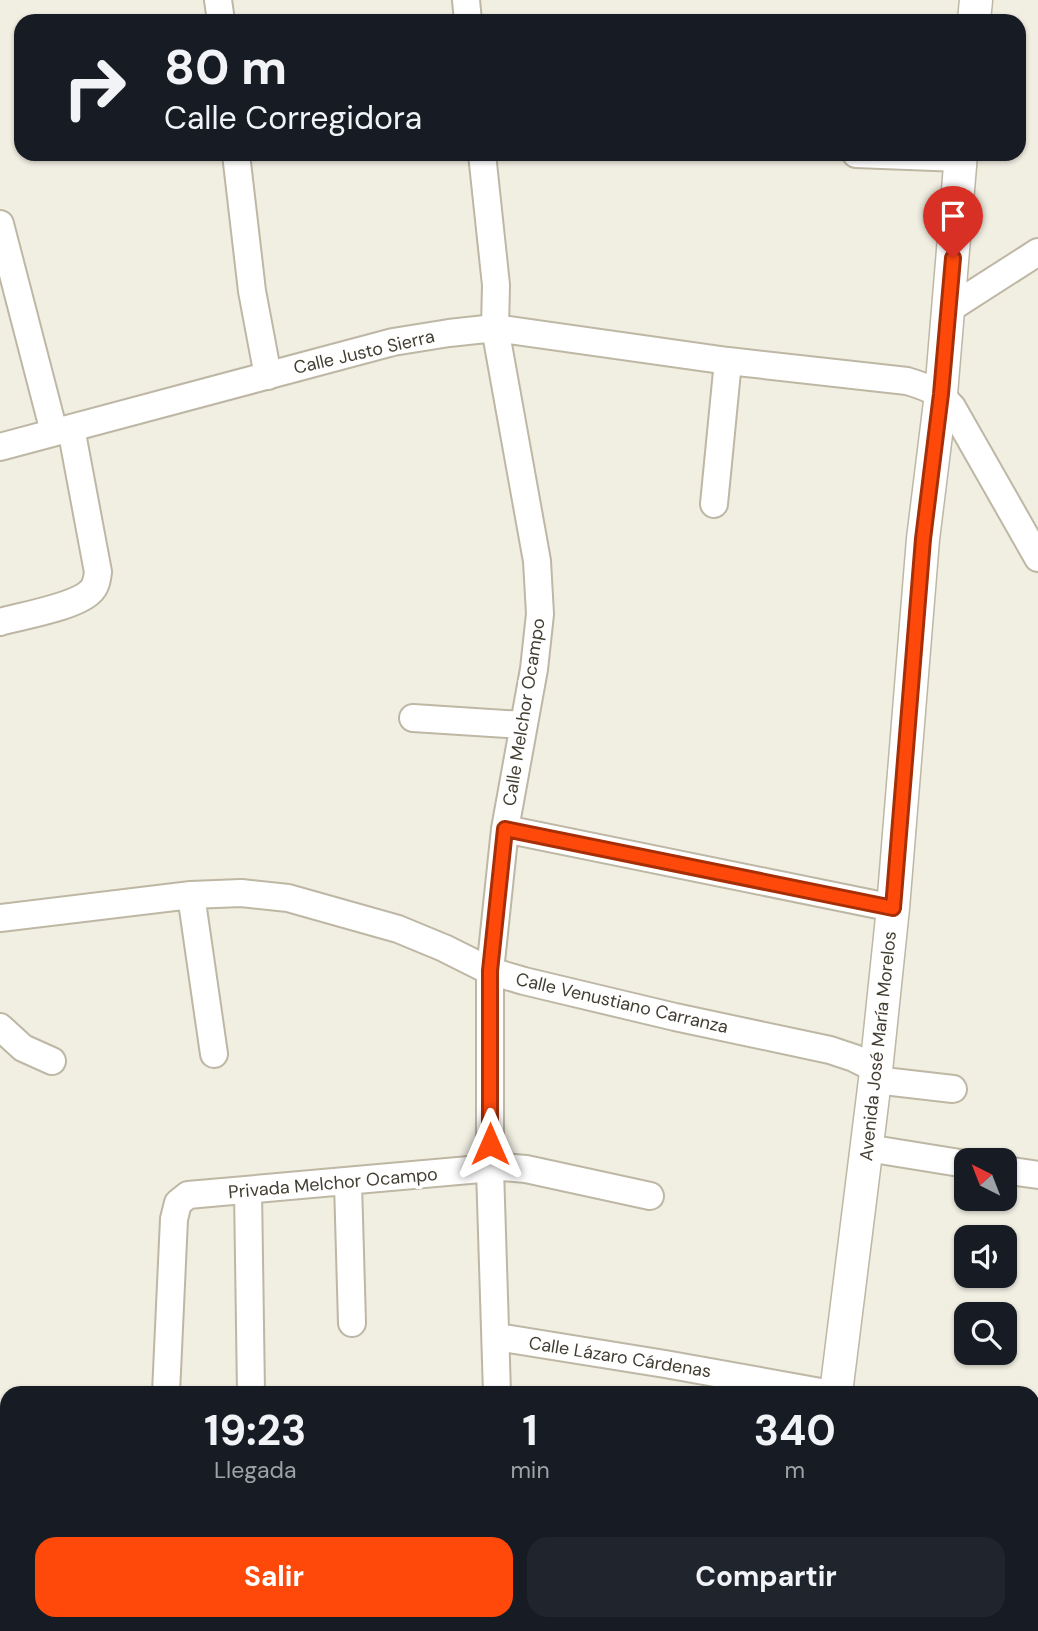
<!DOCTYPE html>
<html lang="es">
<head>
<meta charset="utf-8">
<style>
	body { margin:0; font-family:"DM Sans",sans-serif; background:#20242c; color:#f1f3f6; height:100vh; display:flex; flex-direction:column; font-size:26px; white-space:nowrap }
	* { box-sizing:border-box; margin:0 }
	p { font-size:23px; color:#9ea1a6 }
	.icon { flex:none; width:38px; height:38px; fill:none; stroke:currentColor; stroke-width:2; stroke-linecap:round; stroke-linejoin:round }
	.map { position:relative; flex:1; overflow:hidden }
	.details { position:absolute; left:0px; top:1386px; width:1040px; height:245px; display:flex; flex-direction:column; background:#171b24; border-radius:21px 21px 0 0; box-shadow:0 2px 5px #0004 }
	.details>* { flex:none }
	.hud { position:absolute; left:14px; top:14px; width:1012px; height:147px; border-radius:21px; box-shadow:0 2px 5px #0004; background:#171b24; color:#f1f3f6; overflow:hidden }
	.needle { width:46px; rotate:318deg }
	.controls { position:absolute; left:954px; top:1148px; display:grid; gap:14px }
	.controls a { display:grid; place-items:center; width:63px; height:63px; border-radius:14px; background:#171b24; box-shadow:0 2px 5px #0004; font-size:35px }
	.pin { position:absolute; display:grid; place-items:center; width:60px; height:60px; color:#fff; margin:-72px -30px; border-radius:50% 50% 50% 0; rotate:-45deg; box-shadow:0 0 7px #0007 }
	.pin .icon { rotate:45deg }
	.me { position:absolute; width:77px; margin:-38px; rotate:0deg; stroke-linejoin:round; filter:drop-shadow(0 0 5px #0008) }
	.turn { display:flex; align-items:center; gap:24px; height:147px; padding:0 35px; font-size:32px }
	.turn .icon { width:91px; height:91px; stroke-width:2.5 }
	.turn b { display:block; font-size:49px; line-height:60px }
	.eta { display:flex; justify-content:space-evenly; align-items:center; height:119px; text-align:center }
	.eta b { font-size:42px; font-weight:700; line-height:49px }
	.action { display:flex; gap:14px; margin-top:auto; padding:14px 35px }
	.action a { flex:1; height:80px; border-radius:21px; background:#ff490b; color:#fff; font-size:28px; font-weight:700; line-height:80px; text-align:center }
	.action a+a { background:#20242c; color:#f1f3f6 }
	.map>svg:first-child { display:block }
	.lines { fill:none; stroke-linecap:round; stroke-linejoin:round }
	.minor-casing { stroke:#bdb7a4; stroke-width:30 }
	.tertiary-casing { stroke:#bdb7a4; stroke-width:35 }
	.minor { stroke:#fff; stroke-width:26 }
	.tertiary { stroke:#fff; stroke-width:32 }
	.route-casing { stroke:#a62f07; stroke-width:18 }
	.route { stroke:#ff490b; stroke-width:12 }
	.labels { text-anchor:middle; stroke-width:7; stroke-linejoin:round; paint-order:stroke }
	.street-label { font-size:18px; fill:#433e32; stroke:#fff }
</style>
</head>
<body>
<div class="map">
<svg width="1038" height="1631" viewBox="0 0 1038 1631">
	<rect width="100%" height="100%" fill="#f1eee2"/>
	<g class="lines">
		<g class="minor-casing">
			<path id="minor" d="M218,0L221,21
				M466,0L468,21
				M236,154L252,291L268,376
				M482,154L496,285L495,328L537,561L540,614L534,669L505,829L490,971V1169L497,1393
				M856,154L960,158
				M0,224L54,432
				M949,309L1038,252
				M0,447L393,342L449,333L495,328L728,361L907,381C927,387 938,391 952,407L1038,558
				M714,504L728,361
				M0,622C21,616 75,607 90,592C96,587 97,580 98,572L71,428
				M413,718L522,725
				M505,829L893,908
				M191,895L214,1054
				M0,918L191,895L241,893L288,898L398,929L444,948L490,971L524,981L675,1017L830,1050L854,1058L876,1069
				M0,1027L23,1048L52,1061
				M875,1080L953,1089
				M867,1148L966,1164
				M1004,1170L1038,1175
				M348,1183L352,1323
				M248,1190L251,1393
				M497,1337L665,1364L826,1393
				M166,1393L174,1219L178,1203L188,1195L503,1167L526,1169L650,1196
				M1032,1550L1038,1549
				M497,1624V1631
				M972,1631L973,1624"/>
		</g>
		<g class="tertiary-casing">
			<path id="tertiary" d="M974,21L976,0
				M836,1393L875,1080L893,908L923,539L941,394L961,154
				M814,1631L815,1624"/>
		</g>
		<use href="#minor" class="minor"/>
		<use href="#tertiary" class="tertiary"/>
	</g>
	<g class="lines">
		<g class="route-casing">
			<path id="route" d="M490,1144V971L505,829L893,908L923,539L941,394L953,258"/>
		</g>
		<use href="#route" class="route"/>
	</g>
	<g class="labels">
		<g class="street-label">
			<text transform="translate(364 352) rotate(-13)" y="6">Calle Justo Sierra</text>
			<text transform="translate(524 712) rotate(-81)" y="6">Calle Melchor Ocampo</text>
			<text transform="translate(622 1003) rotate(13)" y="6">Calle Venustiano Carranza</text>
			<text transform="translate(878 1046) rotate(-84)" y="6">Avenida José María Morelos</text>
			<text transform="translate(333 1183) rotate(-5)" y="6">Privada Melchor Ocampo</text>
			<text transform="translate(620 1357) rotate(9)" y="6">Calle Lázaro Cárdenas</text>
		</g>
	</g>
</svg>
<div class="controls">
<a><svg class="needle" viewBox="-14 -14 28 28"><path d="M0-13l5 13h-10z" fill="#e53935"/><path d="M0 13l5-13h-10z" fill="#9ea1a6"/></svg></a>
<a><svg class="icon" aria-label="sound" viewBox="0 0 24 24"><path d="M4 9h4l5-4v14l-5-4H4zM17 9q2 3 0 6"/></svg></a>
<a><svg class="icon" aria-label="search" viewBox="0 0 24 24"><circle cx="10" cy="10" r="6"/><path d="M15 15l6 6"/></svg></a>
</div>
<div class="pin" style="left:953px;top:258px;background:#d93025"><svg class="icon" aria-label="arrive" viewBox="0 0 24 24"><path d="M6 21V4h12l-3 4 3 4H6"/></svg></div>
<svg class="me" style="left:490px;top:1144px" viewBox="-20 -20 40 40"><path d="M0-17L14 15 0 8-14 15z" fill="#ff490b" stroke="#fff" stroke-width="4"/></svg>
<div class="hud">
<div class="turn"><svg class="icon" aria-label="right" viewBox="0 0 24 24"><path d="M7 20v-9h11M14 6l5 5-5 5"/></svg><div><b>80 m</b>Calle Corregidora</div></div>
</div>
<section class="details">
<div class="eta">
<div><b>19:23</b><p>Llegada</p></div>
<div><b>1</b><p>min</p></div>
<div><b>340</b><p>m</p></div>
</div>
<div class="action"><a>Salir</a><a>Compartir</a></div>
</section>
</div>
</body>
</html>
